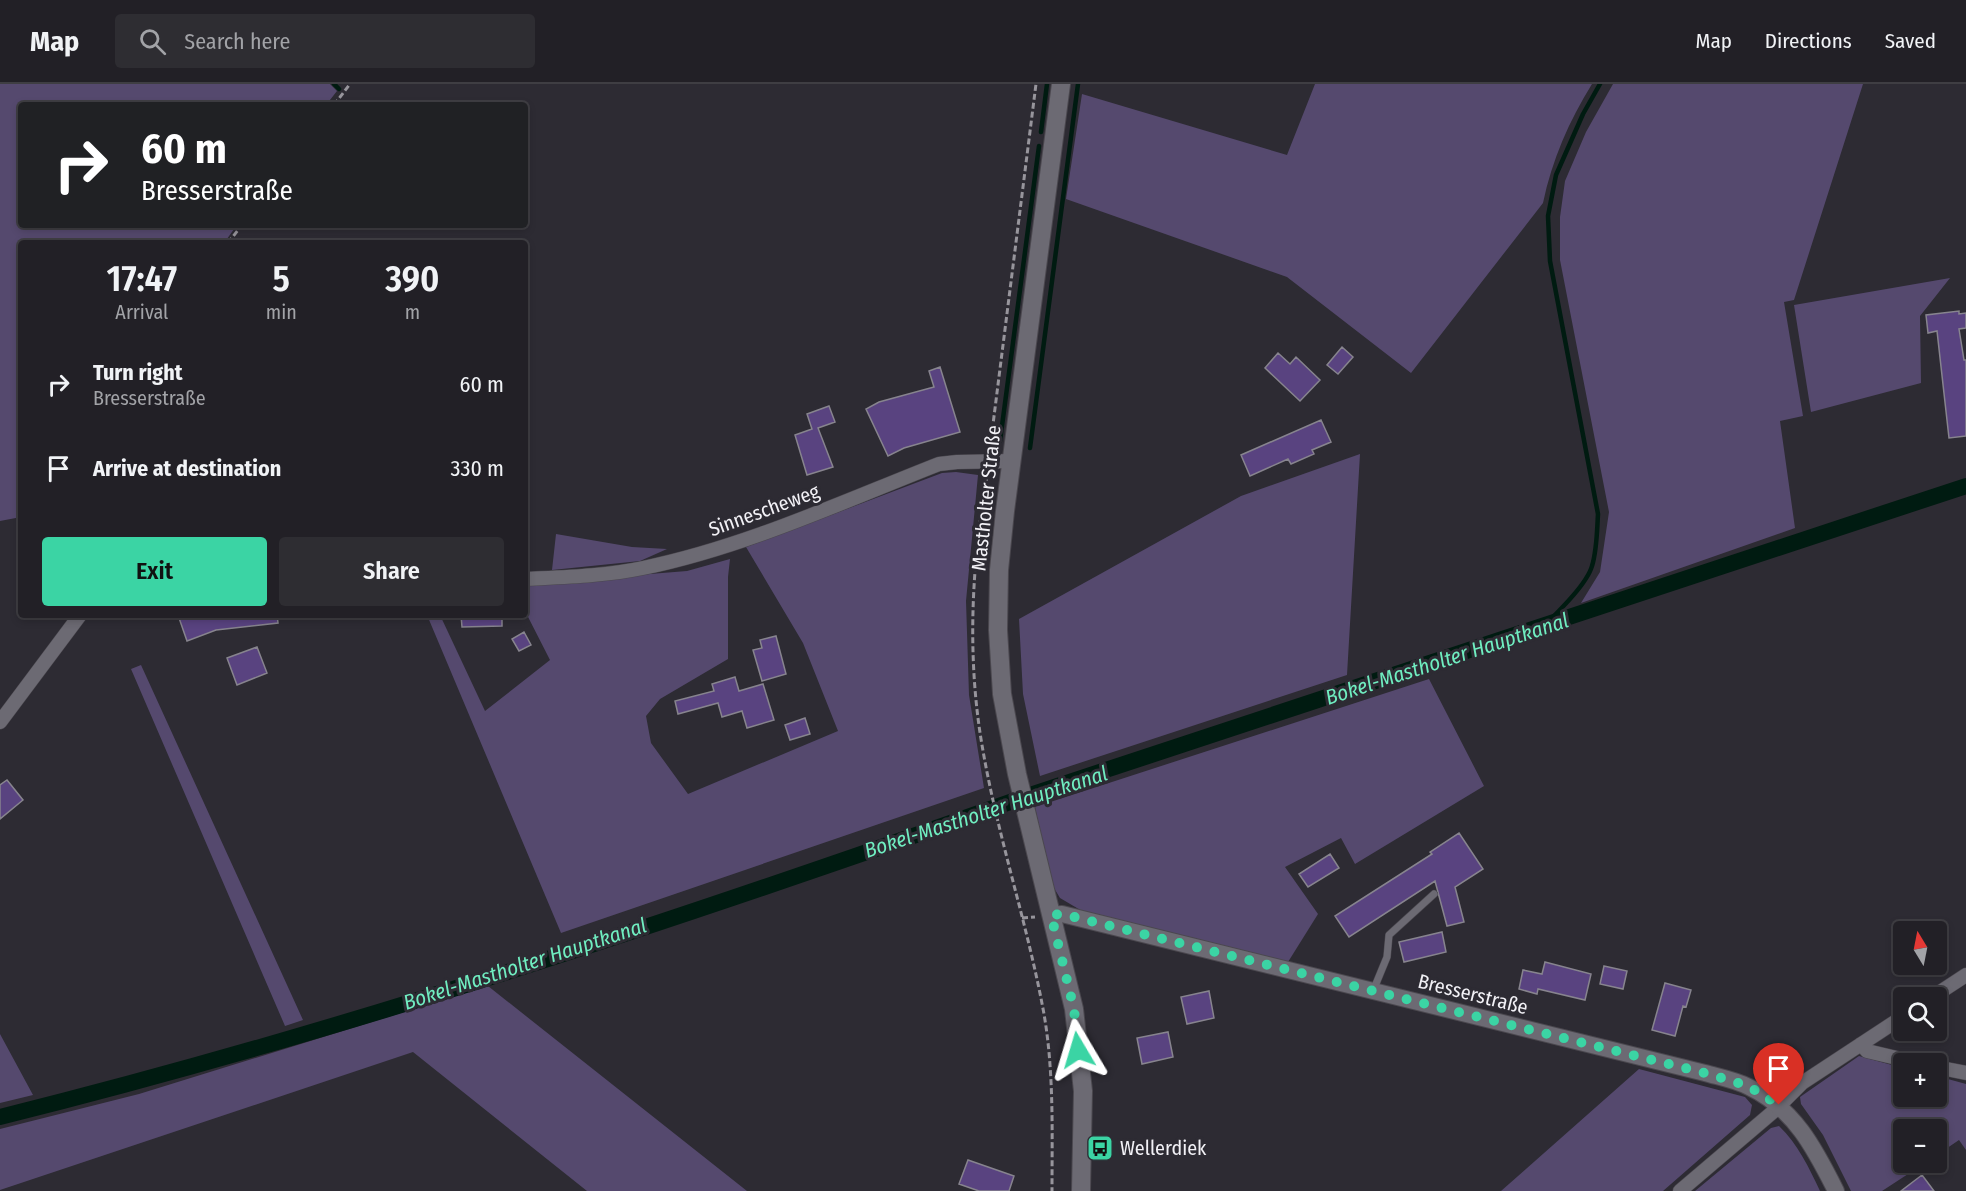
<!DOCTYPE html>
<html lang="en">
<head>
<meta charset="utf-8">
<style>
	body { margin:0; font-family:"Fira Sans Condensed",sans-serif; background:#2e2d32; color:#f1f3f6; height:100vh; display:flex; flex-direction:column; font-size:22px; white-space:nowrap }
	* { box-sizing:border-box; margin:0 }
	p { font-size:20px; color:#a2a3a7 }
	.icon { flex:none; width:33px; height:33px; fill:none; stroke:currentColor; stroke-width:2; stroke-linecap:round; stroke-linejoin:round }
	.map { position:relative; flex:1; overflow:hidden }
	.panel { position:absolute; left:18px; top:156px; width:510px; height:378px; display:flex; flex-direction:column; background:#222026; border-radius:6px; box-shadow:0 3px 9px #0003,0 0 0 2px #3f3e43 }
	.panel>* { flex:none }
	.guide { position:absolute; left:18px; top:18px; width:510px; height:126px; border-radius:6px; box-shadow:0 3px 9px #0003,0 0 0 2px #3f3e43; background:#202124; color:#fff; overflow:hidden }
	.needle { width:39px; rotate:350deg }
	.buttons { position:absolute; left:1893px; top:837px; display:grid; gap:12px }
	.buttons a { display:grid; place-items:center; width:54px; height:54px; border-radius:6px; background:#222026; box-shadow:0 3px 9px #0003,0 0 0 2px #3f3e43; font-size:30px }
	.pin { position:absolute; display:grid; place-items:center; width:51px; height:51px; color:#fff; margin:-62px -26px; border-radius:50% 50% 50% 0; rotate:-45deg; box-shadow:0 0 6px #0007 }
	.pin .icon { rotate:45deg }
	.me { position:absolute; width:66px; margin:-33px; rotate:353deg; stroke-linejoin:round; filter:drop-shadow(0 0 4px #0008) }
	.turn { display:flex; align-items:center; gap:21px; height:126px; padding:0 24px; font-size:27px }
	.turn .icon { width:78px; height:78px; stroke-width:2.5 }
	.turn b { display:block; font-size:42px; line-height:51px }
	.eta { display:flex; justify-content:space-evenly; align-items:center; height:102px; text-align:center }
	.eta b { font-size:36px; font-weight:600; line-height:42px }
	.primary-button { display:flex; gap:12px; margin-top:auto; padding:12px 24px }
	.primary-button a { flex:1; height:69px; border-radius:6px; background:#3bd4a4; color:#111; font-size:24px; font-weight:600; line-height:69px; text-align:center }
	.primary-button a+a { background:#2e2d32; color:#f1f3f6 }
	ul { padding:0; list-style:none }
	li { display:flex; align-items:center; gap:18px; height:84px; padding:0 24px }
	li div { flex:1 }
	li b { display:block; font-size:22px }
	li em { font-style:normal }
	header { display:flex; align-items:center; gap:36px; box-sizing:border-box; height:84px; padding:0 30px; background:#222026; border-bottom:2px solid #3f3e43 }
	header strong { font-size:28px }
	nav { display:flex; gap:33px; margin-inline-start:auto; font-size:21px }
	.search { width:420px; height:54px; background:#2e2d32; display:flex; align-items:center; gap:15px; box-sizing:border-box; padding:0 21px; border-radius:6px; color:#a2a3a7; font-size:22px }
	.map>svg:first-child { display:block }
	.green { fill:#55496e }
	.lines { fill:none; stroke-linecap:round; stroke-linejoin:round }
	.stream { stroke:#001b11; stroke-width:4.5 }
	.canal { stroke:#001b11; stroke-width:16 }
	.building { fill:#594380; stroke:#87848e; stroke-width:1.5 }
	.service-casing { stroke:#4b484f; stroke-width:8 }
	.minor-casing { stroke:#4b484f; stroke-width:15 }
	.tertiary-casing { stroke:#4b484f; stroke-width:18 }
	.secondary-casing { stroke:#4b484f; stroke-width:20 }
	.path { stroke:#97959c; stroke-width:3; stroke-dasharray:6 3; stroke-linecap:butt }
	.service { stroke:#6c6a73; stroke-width:7 }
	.minor { stroke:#6c6a73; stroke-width:14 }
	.tertiary { stroke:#6c6a73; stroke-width:16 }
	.secondary { stroke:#6c6a73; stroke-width:18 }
	.route { stroke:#3bd4a4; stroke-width:10; stroke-dasharray:0 18 }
	.labels { text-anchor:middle; stroke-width:6; stroke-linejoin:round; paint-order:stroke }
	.street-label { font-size:20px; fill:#f2f1f6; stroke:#2d2b33 }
	.poi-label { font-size:20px; fill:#f2f1f6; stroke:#2d2b33; text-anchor:start }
	.water-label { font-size:21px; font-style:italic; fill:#70eec1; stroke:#2d2b33 }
</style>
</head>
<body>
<header>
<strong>Map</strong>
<div class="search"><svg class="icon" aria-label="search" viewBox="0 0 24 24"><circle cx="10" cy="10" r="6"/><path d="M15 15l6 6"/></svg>Search here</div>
<nav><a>Map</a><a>Directions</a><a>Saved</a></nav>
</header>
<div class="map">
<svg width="1966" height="1107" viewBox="0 0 1966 1107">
	<rect width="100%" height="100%" fill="#2d2b33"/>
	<path class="green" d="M0,0H330L337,7L326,21H21V141H237L224,159H21V433L0,437Z
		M1315,0H1592C1569,37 1552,76 1543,119L1411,289L1287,193L1066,115L1082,10L1287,71Z
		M1613,0H1863L1794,216L1784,218L1803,332L1780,337L1795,444L1581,519L1600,488L1609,428L1560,176V133L1565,97L1586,48Z
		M1950,194L1920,232L1921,299L1811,328L1794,221Z
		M1360,370L1347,591L1040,692L1023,610L1019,535L1241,412Z
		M956,388L978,391L966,517L969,611L984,704L561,849L427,531H440L485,627L550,576L525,527V500L687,487L730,475L728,493V575L660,615L646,632L651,659L688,710L838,647L803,559L746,463L942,389Z
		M556,450L632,463L667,465L640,477L552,486Z
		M141,581L303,936L285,942L131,585Z
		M1429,595L1484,702L1355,780L1341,754L1285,783L1318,830L1288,878L1082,827L1060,814L1051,799L1035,723Z
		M488,902L747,1107H587L413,968L0,1106V1045L139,1010Z
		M0,950L33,1011L0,1019Z
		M1859,972L1903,984L1904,1012H1936L1937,992L1966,1000V1066L1959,1056L1937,1071L1936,1046H1904V1078L1925,1079L1882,1107H1851L1823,1051L1801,1020L1800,1013Z
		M1639,985L1745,1013L1752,1021L1750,1031L1663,1107H1501Z
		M1779,1042C1798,1060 1809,1084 1820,1107H1695L1771,1044Z"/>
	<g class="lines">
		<path class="stream" d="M334,0L339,5
			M1041,48L1047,0
			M1000,357L1039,62
			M1030,364L1078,0
			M1544,542C1558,528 1587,500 1592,482C1597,466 1597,446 1598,430L1550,177L1548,132L1556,91L1583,30L1600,0"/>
		<path class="canal" d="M0,1033C350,946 693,830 1033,710L1966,402"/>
	</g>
	<path class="building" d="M1959,227V230L1966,229V244L1959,245L1964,276H1966V352L1949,354L1937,247L1928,249L1926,231Z
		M1342,263L1353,273L1338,290L1327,281Z
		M1278,269L1290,280L1296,273L1320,296L1300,317L1265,284Z
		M940,283L960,348L904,364L888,372L866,325L879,318L934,303L929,287Z
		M829,322L835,338L818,344L833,383L807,391L795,351L812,345L807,330Z
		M1321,336L1331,358L1312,366L1314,370L1291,380L1288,375L1250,392L1241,371Z
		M178,531H277L278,539L216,546L187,557Z
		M461,531H502V542L462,543Z
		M524,548L531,561L519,567L512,555Z
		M776,552L786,590L762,597L753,566L762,564L760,556Z
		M257,563L267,589L237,601L227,574Z
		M735,593L739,607L763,600L774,636L747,644L742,627L722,633L718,619L678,630L675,617L714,607L712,600Z
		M805,634L810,650L790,656L785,641Z
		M7,696L23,716L0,735V701Z
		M1459,749L1483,785L1455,803L1464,838L1447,842L1435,797L1349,853L1335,832L1432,770L1430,768Z
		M1330,770L1339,784L1308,803L1299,790Z
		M1442,848L1446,868L1404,878L1399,858Z
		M1545,878L1591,890L1585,916L1538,905L1537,910L1519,905L1523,886L1542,890Z
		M1604,882L1627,887L1623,905L1600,900Z
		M1665,899L1691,906L1686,923L1683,922L1675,952L1652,946Z
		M1209,907L1214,934L1187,940L1181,913Z
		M1168,948L1173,973L1142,980L1137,954Z
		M968,1076L1014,1092L1009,1107H979L959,1100Z
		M1922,1091L1934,1107H1901Z"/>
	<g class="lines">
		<g class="service-casing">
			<path id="service" d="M1373,907L1387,873L1389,851L1434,810"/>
		</g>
		<g class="minor-casing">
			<path id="minor" d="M525,495C564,493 605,492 643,484C745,463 842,418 939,380L957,378L1012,377
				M0,638L80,531
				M1931,914L1966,891
				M1861,960L1867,967L1922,980
				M1936,983L1966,989
				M1680,1107L1774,1027L1802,999L1904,932"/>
		</g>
		<g class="tertiary-casing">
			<path id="tertiary" d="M1051,831L1062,830L1705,989C1719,993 1736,996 1749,1003C1794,1024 1815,1065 1836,1107"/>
		</g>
		<g class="secondary-casing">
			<path id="secondary" d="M1061,0L1005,427L999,486L998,546L1002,610L1017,690L1074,925L1083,1007L1081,1107"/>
		</g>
		<path class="path" d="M334,21L350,0
			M228,159L242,141
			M990,364L1036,0
			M987,392C972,478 967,568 981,655C996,748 1027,837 1044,930C1054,988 1052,1048 1052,1107
			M1022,834L1035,833"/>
		<use href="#service" class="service"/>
		<use href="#minor" class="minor"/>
		<use href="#tertiary" class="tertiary"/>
		<use href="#secondary" class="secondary"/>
	</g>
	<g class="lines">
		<path class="route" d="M1078,966L1074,925L1051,831L1062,830L1705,989L1748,1002L1779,1021"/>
	</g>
	<defs>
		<g id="bus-square" transform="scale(1.35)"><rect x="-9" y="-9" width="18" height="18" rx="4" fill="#3bd4a4" stroke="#2d2b33"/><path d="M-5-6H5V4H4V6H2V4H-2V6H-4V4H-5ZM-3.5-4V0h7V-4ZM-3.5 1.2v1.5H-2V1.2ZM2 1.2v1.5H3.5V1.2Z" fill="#111"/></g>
	</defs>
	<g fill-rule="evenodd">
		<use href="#bus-square" x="1100" y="1064"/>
	</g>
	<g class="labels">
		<g class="street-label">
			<text transform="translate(986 414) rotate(-84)" y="7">Mastholter Straße</text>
			<text transform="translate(764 426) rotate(-20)" y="7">Sinnescheweg</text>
			<text transform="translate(1473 910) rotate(14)" y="7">Bresserstraße</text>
		</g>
		<g class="poi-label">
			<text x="1120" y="1071">Wellerdiek</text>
		</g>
		<g class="water-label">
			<text transform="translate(1447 575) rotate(-18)" y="7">Bokel-Mastholter Hauptkanal</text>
			<text transform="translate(986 728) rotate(-18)" y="7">Bokel-Mastholter Hauptkanal</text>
			<text transform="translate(525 880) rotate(-18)" y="7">Bokel-Mastholter Hauptkanal</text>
		</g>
	</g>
</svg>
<div class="buttons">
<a><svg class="needle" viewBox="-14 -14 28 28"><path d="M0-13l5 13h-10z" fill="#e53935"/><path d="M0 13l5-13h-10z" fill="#a2a3a7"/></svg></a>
<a><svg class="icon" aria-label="search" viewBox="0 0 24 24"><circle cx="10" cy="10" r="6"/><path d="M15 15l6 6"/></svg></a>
<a>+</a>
<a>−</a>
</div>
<div class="pin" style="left:1779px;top:1021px;background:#d93025"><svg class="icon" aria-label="arrive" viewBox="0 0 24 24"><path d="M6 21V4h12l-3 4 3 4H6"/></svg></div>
<svg class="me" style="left:1078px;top:966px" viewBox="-20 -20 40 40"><path d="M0-17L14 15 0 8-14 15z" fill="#3bd4a4" stroke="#fff" stroke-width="4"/></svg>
<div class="guide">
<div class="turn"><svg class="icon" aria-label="right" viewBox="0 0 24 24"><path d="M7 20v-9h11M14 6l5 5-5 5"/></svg><div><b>60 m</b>Bresserstraße</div></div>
</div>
<section class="panel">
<div class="eta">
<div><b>17:47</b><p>Arrival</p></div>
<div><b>5</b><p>min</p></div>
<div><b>390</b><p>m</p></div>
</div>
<ul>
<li><svg class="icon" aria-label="right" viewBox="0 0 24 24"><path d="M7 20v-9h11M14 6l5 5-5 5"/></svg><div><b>Turn right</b><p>Bresserstraße</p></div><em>60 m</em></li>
<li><svg class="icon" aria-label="arrive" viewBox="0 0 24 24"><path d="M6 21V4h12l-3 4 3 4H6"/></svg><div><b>Arrive at destination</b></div><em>330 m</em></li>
</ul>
<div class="primary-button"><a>Exit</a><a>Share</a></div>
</section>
</div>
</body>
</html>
